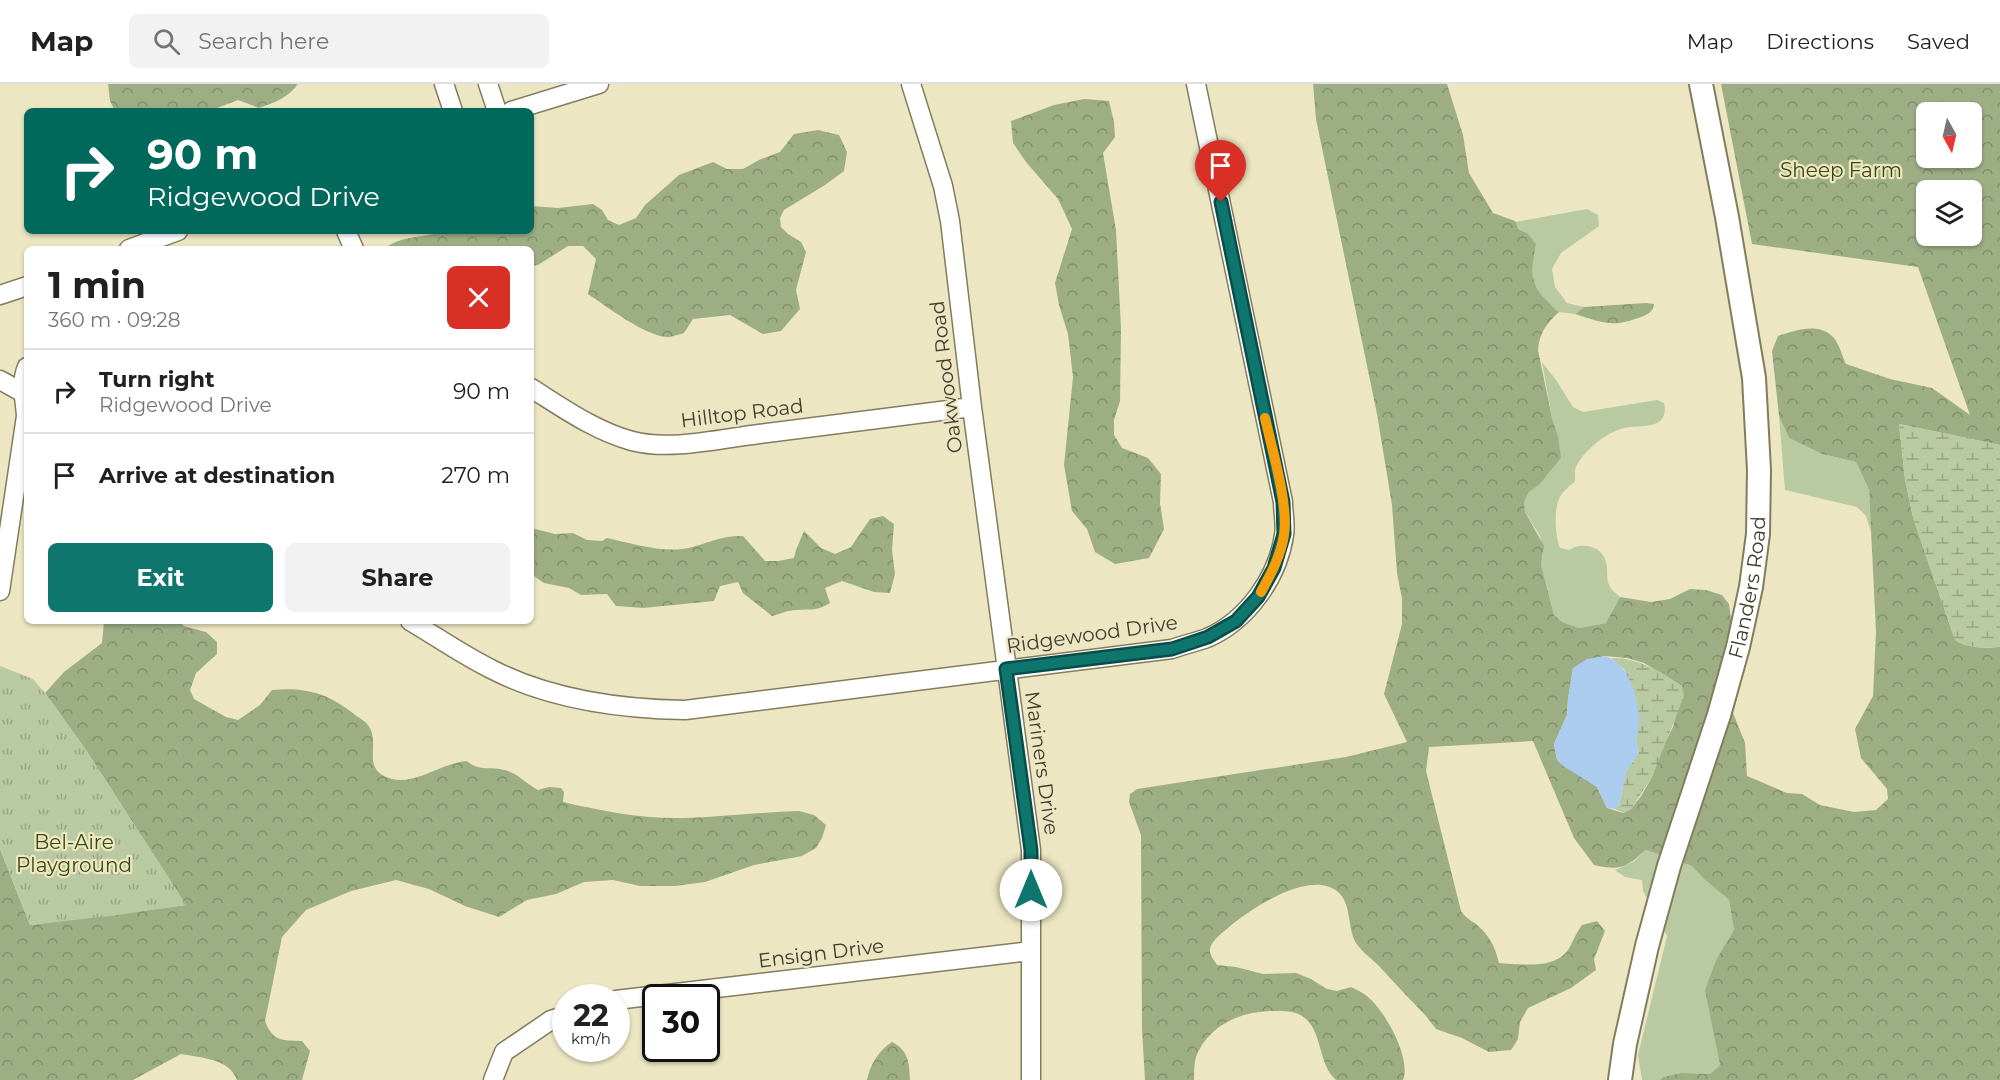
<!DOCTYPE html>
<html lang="en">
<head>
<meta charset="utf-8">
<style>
	body { margin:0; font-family:Montserrat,sans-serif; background:#f2f2f2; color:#202124; height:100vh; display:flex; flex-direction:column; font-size:22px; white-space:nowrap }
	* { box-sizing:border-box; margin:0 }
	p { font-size:20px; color:#757577 }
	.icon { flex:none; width:33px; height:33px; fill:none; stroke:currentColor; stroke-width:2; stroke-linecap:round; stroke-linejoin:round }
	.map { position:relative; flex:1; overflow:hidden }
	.details { position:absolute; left:24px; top:162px; width:510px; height:378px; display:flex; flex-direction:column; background:#fff; border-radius:9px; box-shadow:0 2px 4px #0004 }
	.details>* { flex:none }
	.hud { position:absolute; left:24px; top:24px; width:510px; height:126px; border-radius:9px; box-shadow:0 2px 4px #0004; background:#00695c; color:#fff; overflow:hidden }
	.needle { width:39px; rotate:172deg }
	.tools { position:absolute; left:1916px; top:18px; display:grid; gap:12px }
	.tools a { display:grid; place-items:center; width:66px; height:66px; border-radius:9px; background:#fff; box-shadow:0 2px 4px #0004; font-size:30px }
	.speed { position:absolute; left:552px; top:900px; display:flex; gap:12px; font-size:30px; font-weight:700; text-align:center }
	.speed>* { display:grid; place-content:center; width:78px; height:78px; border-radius:50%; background:#fff; box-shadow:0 2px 4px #0004; line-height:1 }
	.speed small { font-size:15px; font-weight:400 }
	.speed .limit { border:3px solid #111; border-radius:9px; background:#fff; color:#111 }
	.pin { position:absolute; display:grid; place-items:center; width:51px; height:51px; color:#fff; margin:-62px -26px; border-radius:50% 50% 50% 0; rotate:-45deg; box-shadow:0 0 6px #0007 }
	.pin .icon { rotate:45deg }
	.me { position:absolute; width:66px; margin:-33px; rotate:0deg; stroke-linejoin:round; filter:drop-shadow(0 0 4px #0008) }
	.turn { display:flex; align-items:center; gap:21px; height:126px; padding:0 24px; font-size:27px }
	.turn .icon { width:78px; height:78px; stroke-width:2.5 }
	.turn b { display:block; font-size:42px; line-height:51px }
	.round { display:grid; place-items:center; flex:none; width:63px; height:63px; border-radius:9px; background:#f2f2f2 }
	.summary { display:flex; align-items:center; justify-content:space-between; height:102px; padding:0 24px }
	h1 { font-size:36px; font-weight:700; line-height:45px }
	.cta { display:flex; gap:12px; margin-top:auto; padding:12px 24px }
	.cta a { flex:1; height:69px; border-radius:9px; background:#0f766e; color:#fff; font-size:24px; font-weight:700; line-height:69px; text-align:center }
	.cta a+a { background:#f2f2f2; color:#202124 }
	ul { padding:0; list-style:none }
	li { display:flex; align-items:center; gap:18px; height:84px; padding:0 24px; border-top:2px solid #e0e0e0 }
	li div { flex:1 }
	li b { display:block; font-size:22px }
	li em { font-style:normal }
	header { display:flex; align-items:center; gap:36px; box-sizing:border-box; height:84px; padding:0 30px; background:#fff; border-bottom:2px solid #e0e0e0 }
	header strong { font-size:28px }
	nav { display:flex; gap:33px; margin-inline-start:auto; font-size:21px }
	.search { width:420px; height:54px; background:#f2f2f2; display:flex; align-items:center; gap:15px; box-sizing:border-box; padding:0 21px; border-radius:9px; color:#757577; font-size:22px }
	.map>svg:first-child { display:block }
	.green { fill:#b9c9a2 }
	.forest { fill:url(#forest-crowns); fill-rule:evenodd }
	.wetland { fill:url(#wetland-marsh) }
	.park { fill:url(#park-tufts) }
	.water { fill:#abccee }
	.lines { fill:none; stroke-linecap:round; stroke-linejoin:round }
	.minor-casing { stroke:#837d5d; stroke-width:21 }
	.tertiary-casing { stroke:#837d5d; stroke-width:26 }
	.minor { stroke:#fff; stroke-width:18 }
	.tertiary { stroke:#fff; stroke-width:22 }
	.route-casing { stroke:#0a4d48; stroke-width:15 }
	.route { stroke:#0f766e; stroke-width:10 }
	.slow { stroke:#f59e0b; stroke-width:10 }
	.labels { text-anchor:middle; stroke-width:4.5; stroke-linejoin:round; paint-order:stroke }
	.park-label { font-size:20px; fill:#384b0b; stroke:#ece6c3 }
	.street-label { font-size:20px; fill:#403d2f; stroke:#ece6c3 }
</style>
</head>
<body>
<header>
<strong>Map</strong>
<div class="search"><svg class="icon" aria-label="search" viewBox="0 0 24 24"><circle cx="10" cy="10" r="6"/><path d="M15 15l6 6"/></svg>Search here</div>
<nav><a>Map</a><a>Directions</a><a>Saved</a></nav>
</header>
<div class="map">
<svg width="2000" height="996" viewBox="0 0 2000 996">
	<defs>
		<pattern id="forest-crowns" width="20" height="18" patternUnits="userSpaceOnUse" patternTransform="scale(1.5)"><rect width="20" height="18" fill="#9dae85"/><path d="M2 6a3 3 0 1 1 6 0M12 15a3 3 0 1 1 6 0" fill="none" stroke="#818f6d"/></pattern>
		<pattern id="wetland-marsh" width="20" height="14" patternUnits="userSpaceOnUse" patternTransform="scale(1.5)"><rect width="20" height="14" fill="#b9c9a2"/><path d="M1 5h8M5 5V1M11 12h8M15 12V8" fill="none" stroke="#98a484"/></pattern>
		<pattern id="park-tufts" width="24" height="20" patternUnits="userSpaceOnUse" patternTransform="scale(1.5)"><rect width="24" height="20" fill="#b9c9a2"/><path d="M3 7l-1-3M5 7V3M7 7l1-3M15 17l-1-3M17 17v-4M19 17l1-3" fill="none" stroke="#98a484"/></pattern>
	</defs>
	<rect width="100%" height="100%" fill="#ece6c3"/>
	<path class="green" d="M1587,125L1598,131L1599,142L1561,169L1552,185L1555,203L1567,219L1584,223L1575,230L1559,228L1544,215L1533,199V175L1536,160C1529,151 1520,147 1515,138Z
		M1542,278L1556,296L1573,323L1583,328L1657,316L1664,319C1666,326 1665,335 1657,339C1647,344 1632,341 1621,345C1605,349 1582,369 1576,383C1574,387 1575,393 1575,397C1571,401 1564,406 1561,411C1553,424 1555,451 1560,464L1569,466C1580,458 1600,461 1605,475C1609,484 1605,495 1610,503C1612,507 1617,510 1620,513L1606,539L1579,544L1562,538L1554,531L1541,481L1543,470L1540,452L1525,428L1524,418L1529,408L1539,401L1558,352L1552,334Z
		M1779,332L1789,354L1822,370L1856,378L1869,406L1871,448L1866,432L1857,423L1785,406Z
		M1646,766L1692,782L1704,795L1729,816L1734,846L1717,874L1712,935L1720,981L1710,990L1681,989L1663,993L1660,996H1642L1638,971L1667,852L1643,807L1642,796L1625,793L1615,786L1633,778Z"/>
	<path class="forest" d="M108,0H298C289,13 274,19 259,24L238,16L209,27H115L110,17Z
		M1313,0H1447L1463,51L1469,89L1493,129L1515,137L1519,145L1528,150L1536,160C1529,197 1531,203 1559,228C1547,239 1539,249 1538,266L1552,334L1558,352L1561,374L1539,401L1529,408L1524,418L1525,428L1544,462L1541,481L1554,531L1562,538L1579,544L1606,539L1620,513L1651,518L1670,515L1690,505L1706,506L1722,511L1729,520L1740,603L1733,629L1745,659L1747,692L1787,709L1802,710L1820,721L1854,728L1876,726L1888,715L1887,705L1861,674L1855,645L1873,612L1876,547L1869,406L1856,378L1822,370L1789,354L1779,332L1772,267L1778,252C1795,246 1819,238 1833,253C1839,259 1842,272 1846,280L1890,295L1932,304L1970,331L1918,183L1752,160L1721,0H2000V361L1899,340L1905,395L1913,434L1955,556C1968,565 1984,564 2000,563V996H1660L1663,993L1681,989L1710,990L1720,981L1705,906L1717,874L1734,846L1729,816L1704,795L1692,782L1646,766C1625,784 1621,787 1594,781L1574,754L1533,657L1429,663L1426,687L1461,827C1465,833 1470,836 1476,840C1489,851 1495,862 1499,879C1519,880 1554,886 1568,866C1573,858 1576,849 1582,841L1597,837L1605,847L1594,875L1596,886L1571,904L1528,924L1520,938L1518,955L1511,966L1489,968L1462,954L1436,945L1426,932C1410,915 1394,899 1379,882C1372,875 1362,868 1356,859C1347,844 1352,820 1338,808C1310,784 1249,826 1228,844C1221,850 1212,856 1210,865C1209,871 1214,876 1217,881L1236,883L1263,890L1296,889L1311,895L1327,905L1337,907L1351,903C1355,905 1360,907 1364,910C1383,922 1412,974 1403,996H1336C1317,979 1323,945 1302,932C1294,926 1280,927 1270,927C1239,928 1208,942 1196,973C1194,980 1194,989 1194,996H1145L1142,945L1141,751L1129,718L1130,710L1137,705L1346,673L1407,658L1384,610L1402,540V515L1397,489L1392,421L1377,330L1316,35ZM1926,28H1971V74H1926ZM1926,106H1971V152H1926ZM1604,572L1627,574L1644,579L1682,602L1673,643L1660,668L1652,693L1641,712L1631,725L1623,729L1607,724L1597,703L1557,676L1554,660L1567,631L1568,615L1573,584Z
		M1084,15L1109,17L1114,38L1115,53L1103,69L1116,146L1121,244L1120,317L1114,336V351L1122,364L1148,374L1161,390L1160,419L1164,445L1149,474L1115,480L1095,468L1087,445L1072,427L1064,381L1073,293L1068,250L1059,221L1055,199L1072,145L1058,115L1026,78L1013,59L1011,37L1054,21Z
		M818,46L839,51L847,68L844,87L825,101L784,126L780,134L781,143L788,150L801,158L806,168L796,206L800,225L781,247L763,250L730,231L693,235L684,249C680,250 675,252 670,253C649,255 606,222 588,210L596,175L583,162H568L538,181L531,182V165H385C399,151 426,154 444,147H531V122L558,124L593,120L602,126L608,136L619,141L636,134L645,121L679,91L713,78L727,85H743L759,76L780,68L794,50Z
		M1646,219L1654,220C1653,228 1648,230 1641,233C1612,244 1604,239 1575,230L1584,223Z
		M883,432L894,440L892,466L895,490L890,509L874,508L842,497L825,504L830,519C818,527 810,525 796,526C788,526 780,530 772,532L743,509L738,498L720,502L714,517L643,524L616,522L607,510L581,511L569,504L544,499L531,490V444L555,450L573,449L587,456L602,457L607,454C630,459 660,468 682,465C704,462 718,451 743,452L765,477H778L794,474L796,466L804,447L821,464L835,470L851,463L870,435Z
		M104,537H178L184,542L206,548L217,558V570L196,589L190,606L194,615L226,633L238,636L260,621L272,606C305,603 328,609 354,630C358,633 365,637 368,641C382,660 359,686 392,695C416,701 441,679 467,677C479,688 491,682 505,686C517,689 527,700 538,706L549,703L561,704L564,708L563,718C602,727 642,735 683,734C721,733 760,728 799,727L814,731L826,741L822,754L816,764L802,772L754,781L705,798L675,802H640L613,796L584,798L556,810L527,816L499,833L465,822L429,805L396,796L351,807L306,826L282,853L265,937C273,958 282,956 302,957L310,967L302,996H237C229,974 201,974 181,970L133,996H0V765L30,841L186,821L86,666L45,609L64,588L102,559Z
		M892,958C909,967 909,978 910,996H867C870,981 879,966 892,958Z"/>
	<path class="wetland" d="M1899,340L2000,361V563C1984,564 1968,565 1955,556L1913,434L1905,395Z
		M1611,574C1639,574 1660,587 1682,602L1684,612L1652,693L1631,725L1623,729L1615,725L1619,721L1626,688L1639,668L1636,660L1638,645L1624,585Z"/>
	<path class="park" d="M0,582L33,595L45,609L86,666L186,821L110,832L30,841L0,765Z"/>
	<path class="water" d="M1604,572C1629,578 1640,616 1639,640C1638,651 1634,657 1639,668L1626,688L1619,721L1615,725L1607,724L1597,703L1563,682L1557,676L1554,660L1567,631L1568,615L1573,584L1587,575Z"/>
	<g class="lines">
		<g class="minor-casing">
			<path id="minor" d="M444,0L453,27
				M488,0L497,27
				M911,0L943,102L950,137L972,323L1031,766V996
				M511,27L599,0
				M346,147L354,165
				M129,165L178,147
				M0,211L27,202
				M0,296L27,311
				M531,304C563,324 595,347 632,357C670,367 719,355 759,350C830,341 901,332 972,323
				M0,507L26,332C25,314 20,300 27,283
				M410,537C437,553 464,572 493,586C552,616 620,625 685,626L1172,565C1183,561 1196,558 1207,554C1247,537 1278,493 1284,451C1286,441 1283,429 1283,418L1196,0
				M616,916L1031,867
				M493,996L504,968L551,936L566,931"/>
		</g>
		<g class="tertiary-casing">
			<g id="tertiary">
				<path id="s1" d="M1620,996L1625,960L1647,862L1669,782L1719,631L1738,563L1751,503L1758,450L1759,386L1754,294L1727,133L1701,0"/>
			</g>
		</g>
		<use href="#minor" class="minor"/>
		<use href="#tertiary" class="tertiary"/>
	</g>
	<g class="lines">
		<g class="route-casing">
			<path id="route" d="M1031,806V766L1006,585L1172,565L1208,553L1236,537L1258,513L1274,484L1284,450L1283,418L1221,118"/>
		</g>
		<use href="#route" class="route"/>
		<path class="slow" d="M1261,508C1271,490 1281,471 1284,451C1289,422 1272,365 1265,334"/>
	</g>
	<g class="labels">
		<g class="park-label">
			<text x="1841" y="93">Sheep Farm</text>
			<text x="74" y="765">Bel-Aire<tspan x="74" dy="23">Playground</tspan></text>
		</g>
		<g class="street-label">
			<text transform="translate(946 293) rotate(-97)" y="7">Oakwood Road</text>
			<text transform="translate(742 329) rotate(-7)" y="7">Hilltop Road</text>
			<text dy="7" stroke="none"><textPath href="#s1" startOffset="510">Flanders Road</textPath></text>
			<text transform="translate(1092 550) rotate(-8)" y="7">Ridgewood Drive</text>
			<text transform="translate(1042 679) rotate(82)" y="7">Mariners Drive</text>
			<text transform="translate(821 869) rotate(-7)" y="7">Ensign Drive</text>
		</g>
	</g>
</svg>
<div class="tools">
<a><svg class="needle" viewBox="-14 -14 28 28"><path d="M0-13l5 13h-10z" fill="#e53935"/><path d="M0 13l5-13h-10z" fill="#757577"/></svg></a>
<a><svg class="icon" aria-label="layers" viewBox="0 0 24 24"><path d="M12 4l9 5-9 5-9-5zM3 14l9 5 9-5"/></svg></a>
</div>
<div class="speed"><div>22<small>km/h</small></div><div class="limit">30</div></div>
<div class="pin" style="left:1221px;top:118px;background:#d93025"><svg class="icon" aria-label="arrive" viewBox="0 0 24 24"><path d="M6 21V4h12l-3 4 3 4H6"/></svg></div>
<svg class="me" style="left:1031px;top:806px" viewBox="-20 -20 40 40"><circle r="19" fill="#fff"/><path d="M0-13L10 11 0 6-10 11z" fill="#0f766e"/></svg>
<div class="hud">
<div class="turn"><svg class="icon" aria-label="right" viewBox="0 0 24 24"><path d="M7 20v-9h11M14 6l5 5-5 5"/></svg><div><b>90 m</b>Ridgewood Drive</div></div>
</div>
<section class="details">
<div class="summary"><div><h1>1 min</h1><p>360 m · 09:28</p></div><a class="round" style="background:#d93025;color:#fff"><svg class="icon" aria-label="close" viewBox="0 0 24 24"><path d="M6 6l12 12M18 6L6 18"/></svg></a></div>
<ul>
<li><svg class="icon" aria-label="right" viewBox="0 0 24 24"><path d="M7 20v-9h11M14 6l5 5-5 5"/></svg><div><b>Turn right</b><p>Ridgewood Drive</p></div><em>90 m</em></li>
<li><svg class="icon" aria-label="arrive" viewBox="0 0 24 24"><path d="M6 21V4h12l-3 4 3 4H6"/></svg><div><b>Arrive at destination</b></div><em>270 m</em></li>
</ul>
<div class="cta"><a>Exit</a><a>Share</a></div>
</section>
</div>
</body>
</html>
